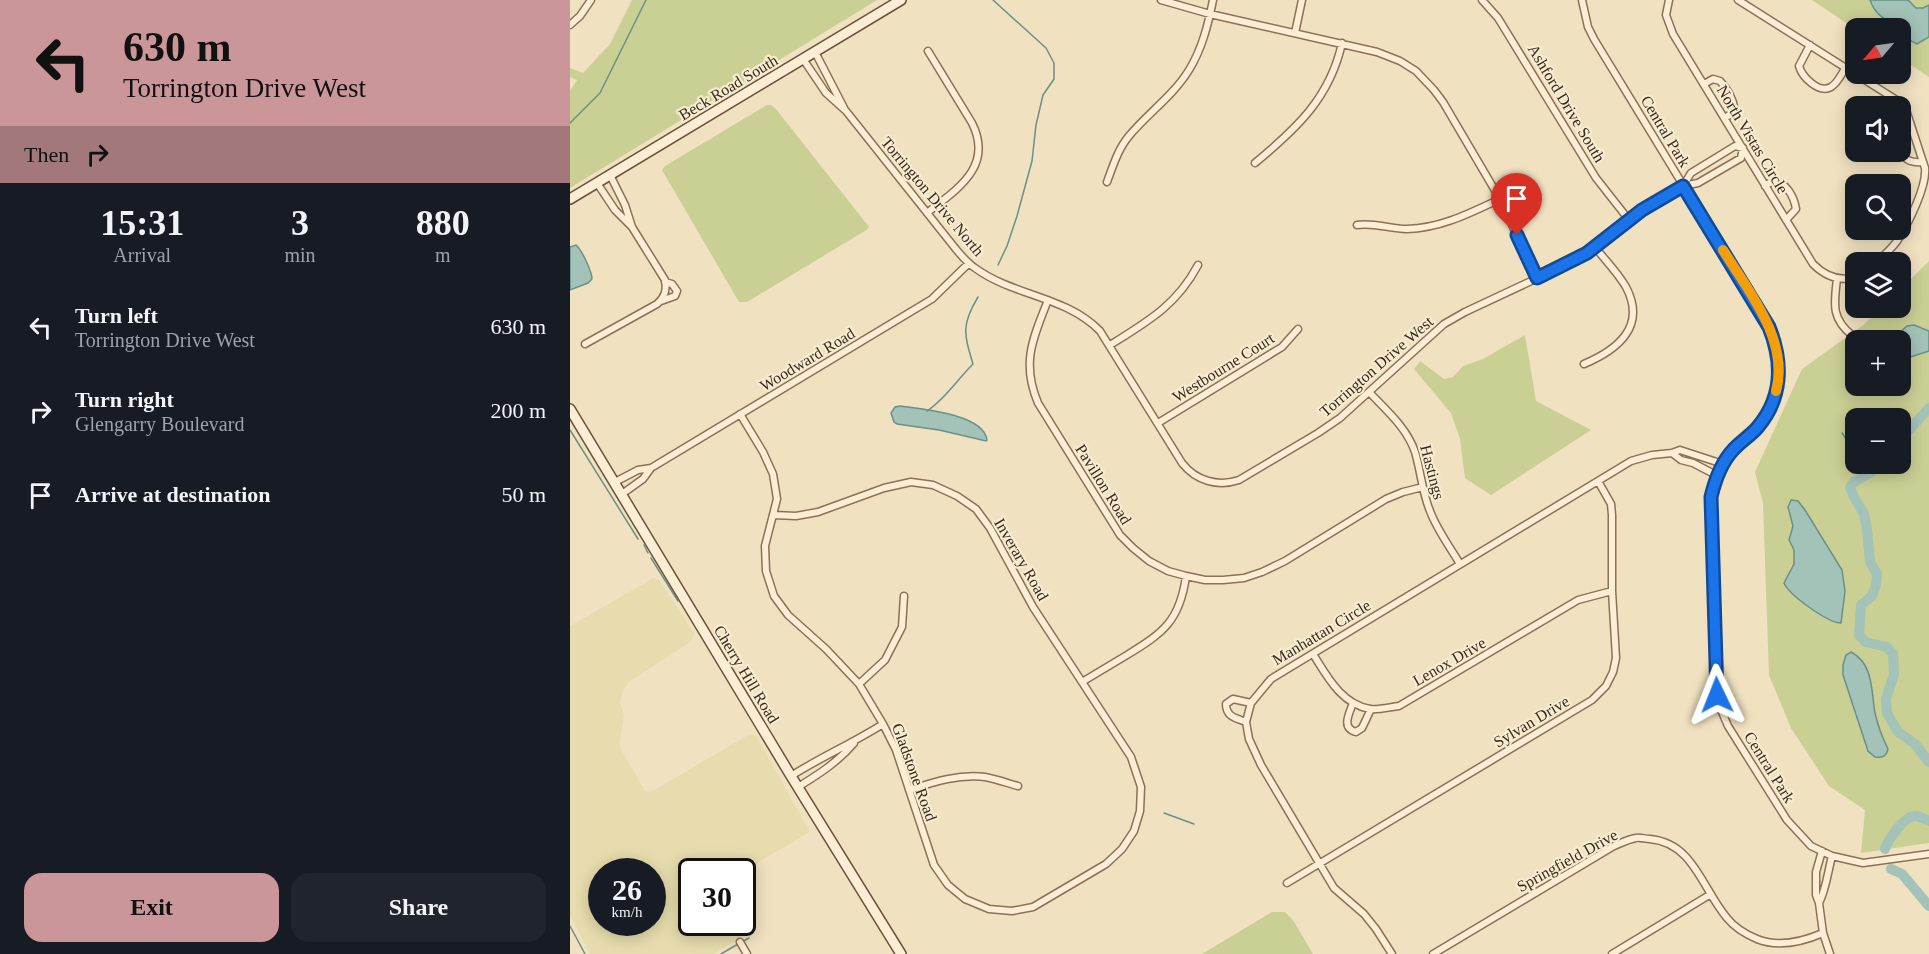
<!DOCTYPE html>
<html lang="en">
<head>
<meta charset="utf-8">
<style>
	body { margin:0; font-family:Georgia,serif; background:#20242c; color:#f1f3f6; height:100vh; display:flex; flex-direction:column; font-size:22px; white-space:nowrap }
	* { box-sizing:border-box; margin:0 }
	p { font-size:20px; color:#9ea1a6 }
	.icon { flex:none; width:33px; height:33px; fill:none; stroke:currentColor; stroke-width:2; stroke-linecap:round; stroke-linejoin:round }
	.map { position:relative; flex:1; overflow:hidden }
	.panel { display:flex; flex-direction:column; background:#171b24; width:570px }
	.panel>* { flex:none }
	.top-card { background:#cb9699; color:#111; overflow:hidden }
	.needle { width:39px; rotate:241deg }
	.fabs { position:absolute; left:1275px; top:18px; display:grid; gap:12px }
	.fabs a { display:grid; place-items:center; width:66px; height:66px; border-radius:12px; background:#171b24; box-shadow:0 3px 15px #0003; font-size:30px }
	.speed { position:absolute; left:18px; top:858px; display:flex; gap:12px; font-size:30px; font-weight:700; text-align:center }
	.speed>* { display:grid; place-content:center; width:78px; height:78px; border-radius:50%; background:#171b24; box-shadow:0 3px 15px #0003; line-height:1 }
	.speed small { font-size:15px; font-weight:400 }
	.speed .limit { border:3px solid #111; border-radius:9px; background:#fff; color:#111 }
	.pin { position:absolute; display:grid; place-items:center; width:51px; height:51px; color:#fff; margin:-62px -26px; border-radius:50% 50% 50% 0; rotate:-45deg; box-shadow:0 0 6px #0007 }
	.pin .icon { rotate:45deg }
	.me { position:absolute; width:66px; margin:-33px; rotate:358deg; stroke-linejoin:round; filter:drop-shadow(0 0 4px #0008) }
	.turn { display:flex; align-items:center; gap:21px; height:126px; padding:0 24px; font-size:27px }
	.turn .icon { width:78px; height:78px; stroke-width:2.5 }
	.turn b { display:block; font-size:42px; line-height:51px }
	.then { display:flex; align-items:center; height:57px; padding:0 24px; background:#0003; gap:12px; font-size:22px }
	.eta { display:flex; justify-content:space-evenly; align-items:center; height:102px; text-align:center }
	.eta b { font-size:36px; font-weight:700; line-height:42px }
	.action { display:flex; gap:12px; margin-top:auto; padding:12px 24px }
	.action a { flex:1; height:69px; border-radius:18px; background:#cb9699; color:#111; font-size:24px; font-weight:700; line-height:69px; text-align:center }
	.action a+a { background:#20242c; color:#f1f3f6 }
	ul { padding:0; list-style:none }
	li { display:flex; align-items:center; gap:18px; height:84px; padding:0 24px }
	li div { flex:1 }
	li b { display:block; font-size:22px }
	li em { font-style:normal }
	main { display:flex; flex:1; min-height:0 }
	.map>svg:first-child { display:block }
	.farmland { fill:#e6dcad; fill-rule:evenodd }
	.green { fill:#cacf94; fill-rule:evenodd }
	.water { fill:#a3c2b8; stroke:#6a9186; stroke-width:1.5 }
	.lines { fill:none; stroke-linecap:round; stroke-linejoin:round }
	.stream { stroke:#6a9186; stroke-width:1.5 }
	.river { stroke:#a3c2b8; stroke-width:10 }
	.minor-casing { stroke:#8b7157; stroke-width:9 }
	.secondary-casing { stroke:#6c523a; stroke-width:12 }
	.minor { stroke:#fbeed4; stroke-width:6 }
	.secondary { stroke:#fbeed4; stroke-width:9 }
	.route-casing { stroke:#114b97; stroke-width:15 }
	.route { stroke:#1a73e8; stroke-width:10 }
	.slow { stroke:#f59e0b; stroke-width:10 }
	.labels { text-anchor:middle; stroke-width:4.5; stroke-linejoin:round; paint-order:stroke }
	.street-label { font-size:16px; fill:#392a1c; stroke:#f7ebd0 }
</style>
</head>
<body>
<main>
<section class="panel">
<div class="top-card">
<div class="turn"><svg class="icon" aria-label="left" viewBox="0 0 24 24"><path d="M17 20v-9H6M10 6l-5 5 5 5"/></svg><div><b>630 m</b>Torrington Drive West</div></div>
<div class="then">Then<svg class="icon" aria-label="right" viewBox="0 0 24 24"><path d="M7 20v-9h11M14 6l5 5-5 5"/></svg></div>
</div>
<div class="eta">
<div><b>15:31</b><p>Arrival</p></div>
<div><b>3</b><p>min</p></div>
<div><b>880</b><p>m</p></div>
</div>
<ul>
<li><svg class="icon" aria-label="left" viewBox="0 0 24 24"><path d="M17 20v-9H6M10 6l-5 5 5 5"/></svg><div><b>Turn left</b><p>Torrington Drive West</p></div><em>630 m</em></li>
<li><svg class="icon" aria-label="right" viewBox="0 0 24 24"><path d="M7 20v-9h11M14 6l5 5-5 5"/></svg><div><b>Turn right</b><p>Glengarry Boulevard</p></div><em>200 m</em></li>
<li><svg class="icon" aria-label="arrive" viewBox="0 0 24 24"><path d="M6 21V4h12l-3 4 3 4H6"/></svg><div><b>Arrive at destination</b></div><em>50 m</em></li>
</ul>
<div class="action"><a>Exit</a><a>Share</a></div>
</section>
<div class="map">
<svg width="1359" height="954" viewBox="0 0 1359 954">
	<rect width="100%" height="100%" fill="#f0e1c0"/>
	<path class="farmland" d="M84,578L89,580L124,633L123,638L119,643L59,682L53,690L50,702L54,715L49,746L75,791L78,792L86,789L180,734L186,736L239,830L238,833L175,870L184,893L180,899L179,906L182,915L181,927L178,933L144,954H20L0,916V626ZM32,872H82V922H32ZM122,872H172V922H122Z"/>
	<path class="green" d="M62,0H307L0,188V91L7,80L0,77V68L13,73L40,44Z
		M1242,0H1359V77L1331,58L1330,28L1285,29Z
		M197,105H201L206,109L299,227L298,229L177,302H169L92,170L95,166Z
		M1359,261V843L1291,853L1295,810L1259,786L1221,728L1199,675L1193,503L1185,472L1232,369L1292,326L1312,308H1330L1331,289ZM1286,340H1330V386H1286ZM1286,418H1330V464H1286Z
		M955,335L966,401L1021,430L921,495L895,478L890,439L881,413L844,369L850,361L874,379L883,377L893,366L913,359Z
		M702,912H715L723,920L743,954H632Z"/>
	<path class="water" d="M1300,0H1338L1346,8H1353L1359,5V37L1347,44L1341,41L1330,24C1315,22 1305,14 1300,0Z
		M6,245C12,250 22,272 22,279L18,283L0,290V247Z
		M1344,325L1359,331V351L1331,360L1330,340H1322L1337,326Z
		M330,406C351,409 414,414 417,440L416,441L369,430L327,424L324,422L321,413L325,407Z
		M1221,500L1228,501L1235,510L1272,570L1275,591L1271,623C1258,623 1219,595 1214,583L1224,564V550L1219,540L1223,526L1218,507Z
		M1281,652C1304,664 1301,691 1305,713C1308,726 1312,737 1318,749C1316,757 1312,758 1305,757L1298,751L1273,675V665L1276,655Z"/>
	<g class="lines">
		<path class="stream" d="M423,0L476,48L484,63V79L473,95L466,125L462,161L447,216L437,246L428,265
			M0,123L30,93L76,0
			M357,411C375,399 387,380 403,364C394,334 391,325 408,297
			M0,430L68,539
			M1272,433L1286,454
			M1292,464L1297,474
			M74,545L78,553
			M81,558L108,601
			M594,813L624,824
			M0,926L15,954
			M172,942L179,938
			M151,954L168,944"/>
		<path class="river" d="M1330,440L1359,408
			M1315,464L1284,482L1280,487L1283,495L1294,514L1297,529L1300,562L1307,574L1306,585L1302,596L1291,605L1289,635L1296,642L1317,647L1323,654L1324,675L1316,699L1317,713L1328,732L1345,744L1359,762
			M1315,849C1318,840 1334,816 1345,816C1350,816 1355,819 1359,821
			M1321,869L1332,874L1359,906"/>
		<g class="minor-casing">
			<path id="minor" d="M591,0L640,14L807,52L830,61L846,71L864,90L873,102L930,199L967,278
				M912,0L928,18L1026,178L1059,220
				M1012,0L1018,27L1024,39L1188,308C1195,320 1203,332 1207,346C1214,374 1206,407 1186,428C1179,437 1170,443 1162,451C1151,463 1145,480 1141,497L1147,695L1152,712L1158,726L1217,820L1241,846L1262,856L1293,863L1359,854
				M1099,0L1096,15L1103,34L1243,264C1255,276 1269,282 1286,277
				M1168,0L1325,99L1336,110L1355,168C1357,186 1339,222 1329,238C1324,247 1314,255 1307,262
				M0,25L10,16L21,0
				M725,33L732,0
				M1240,45L1229,66C1232,77 1249,94 1261,87C1268,83 1272,73 1276,67
				M245,52L274,108
				M233,59L256,93L276,111L385,248C391,255 397,263 405,268C443,296 496,296 530,331L612,463C626,481 648,487 669,480L748,433L770,418L874,324L895,312L1006,260L1072,210L1113,186L1128,183L1171,158L1173,148L1165,146L1121,173L1113,186
				M1134,84L1143,79L1150,81C1158,90 1163,98 1165,111L1155,118
				M1330,149C1335,161 1341,163 1353,162
				M685,163C726,129 760,98 772,43
				M537,182C543,166 548,149 559,136C578,113 603,96 619,70C632,49 638,25 643,0
				M27,183L45,210L62,227L55,205L40,175
				M1195,186L1204,180C1216,183 1224,196 1226,209L1216,220
				M357,213C387,189 424,167 402,123L358,51
				M787,225C803,222 820,229 837,229C871,228 900,213 930,199
				M1267,279C1264,304 1261,319 1283,336
				M478,300C463,338 451,363 468,403L550,535L563,548L579,561L598,571L616,576L635,580H653L674,578L692,572L715,561L816,499L833,492L853,487
				M91,301L105,296L107,291L102,284L95,282
				M15,344L87,304C95,297 97,290 95,280L62,227
				M540,345C577,322 607,305 628,265
				M1014,364C1047,350 1077,327 1056,287C1048,273 1035,260 1025,247
				M800,393C817,411 837,428 845,452C851,472 852,492 860,511C867,530 880,547 890,564
				M170,414L193,452L203,474L207,499L195,546L196,571L204,596L218,615L256,649L289,684L313,724L326,750L364,865L378,885L395,899L419,909L442,911L463,907L536,864L552,849L564,831L570,811L571,787L561,757L463,607L420,528L406,509L387,496L363,485L341,482L314,488L248,512L226,516L204,515
				M588,423L712,347L728,329
				M1102,453L1111,460L1123,463L1148,476
				M45,482L68,470L81,468
				M52,494L73,479L81,468L362,299L399,263
				M743,654C757,676 771,704 800,709C809,710 820,707 829,706L1008,600L1042,591
				M512,682C527,673 542,664 557,655C593,633 610,621 616,576
				M289,684L315,660L332,627L334,596
				M783,703C779,714 771,728 786,732L792,728L801,709
				M676,722C666,718 656,717 656,704L663,699L681,703
				M221,776C251,757 283,743 313,724
				M228,787C249,774 268,762 284,743
				M339,790C364,782 388,774 415,777C426,779 437,783 448,786
				M1252,851L1246,872V895L1249,903L1253,933L1260,954
				M717,883L1022,700L1036,686L1043,672L1046,658L1042,591V515L1041,504L1028,481
				M1249,903C1256,890 1258,871 1262,856
				M170,942L177,954
				M822,954L806,929L794,914L764,888L691,765L679,739L676,722L681,703L701,679L1061,461L1082,455L1102,453L1110,450L1153,464
				M863,954L1044,846C1051,843 1059,839 1066,838C1070,837 1075,839 1080,839C1124,843 1132,889 1157,918C1165,928 1175,934 1187,939C1209,948 1232,942 1253,933
				M1042,954L1141,894"/>
		</g>
		<g class="secondary-casing">
			<path id="secondary" d="M0,199L331,0
				M0,409L221,776L331,954"/>
		</g>
		<use href="#minor" class="minor"/>
		<use href="#secondary" class="secondary"/>
	</g>
	<g class="lines">
		<g class="route-casing">
			<path id="route" d="M947,235L967,278L1017,253L1072,210L1113,186L1199,327C1213,362 1213,398 1187,428C1180,436 1170,442 1163,450C1151,463 1145,480 1141,497L1147,695"/>
		</g>
		<use href="#route" class="route"/>
		<path class="slow" d="M1153,250C1178,290 1220,341 1206,391"/>
	</g>
	<g class="labels">
		<g class="street-label">
			<text transform="translate(158 87) rotate(-31)" y="6">Beck Road South</text>
			<text transform="translate(997 103) rotate(59)" y="6">Ashford Drive South</text>
			<text transform="translate(1096 131) rotate(59)" y="6">Central Park</text>
			<text transform="translate(1183 139) rotate(59)" y="6">North Vistas Circle</text>
			<text transform="translate(363 196) rotate(50)" y="6">Torrington Drive North</text>
			<text transform="translate(237 359) rotate(-31)" y="6">Woodward Road</text>
			<text transform="translate(806 366) rotate(-41)" y="6">Torrington Drive West</text>
			<text transform="translate(653 367) rotate(-32)" y="6">Westbourne Court</text>
			<text transform="translate(863 472) rotate(75)" y="6">Hastings</text>
			<text transform="translate(534 484) rotate(58)" y="6">Pavillon Road</text>
			<text transform="translate(452 559) rotate(60)" y="6">Inverary Road</text>
			<text transform="translate(751 632) rotate(-31)" y="6">Manhattan Circle</text>
			<text transform="translate(879 661) rotate(-30)" y="6">Lenox Drive</text>
			<text transform="translate(177 674) rotate(59)" y="6">Cherry Hill Road</text>
			<text transform="translate(961 721) rotate(-31)" y="6">Sylvan Drive</text>
			<text transform="translate(1200 767) rotate(58)" y="6">Central Park</text>
			<text transform="translate(345 772) rotate(70)" y="6">Gladstone Road</text>
			<text transform="translate(997 860) rotate(-29)" y="6">Springfield Drive</text>
		</g>
	</g>
</svg>
<div class="fabs">
<a><svg class="needle" viewBox="-14 -14 28 28"><path d="M0-13l5 13h-10z" fill="#e53935"/><path d="M0 13l5-13h-10z" fill="#9ea1a6"/></svg></a>
<a><svg class="icon" aria-label="sound" viewBox="0 0 24 24"><path d="M4 9h4l5-4v14l-5-4H4zM17 9q2 3 0 6"/></svg></a>
<a><svg class="icon" aria-label="search" viewBox="0 0 24 24"><circle cx="10" cy="10" r="6"/><path d="M15 15l6 6"/></svg></a>
<a><svg class="icon" aria-label="layers" viewBox="0 0 24 24"><path d="M12 4l9 5-9 5-9-5zM3 14l9 5 9-5"/></svg></a>
<a>+</a>
<a>−</a>
</div>
<div class="speed"><div>26<small>km/h</small></div><div class="limit">30</div></div>
<div class="pin" style="left:947px;top:235px;background:#d93025"><svg class="icon" aria-label="arrive" viewBox="0 0 24 24"><path d="M6 21V4h12l-3 4 3 4H6"/></svg></div>
<svg class="me" style="left:1147px;top:695px" viewBox="-20 -20 40 40"><path d="M0-17L14 15 0 8-14 15z" fill="#1a73e8" stroke="#fff" stroke-width="4"/></svg>
</div>
</main>
</body>
</html>
